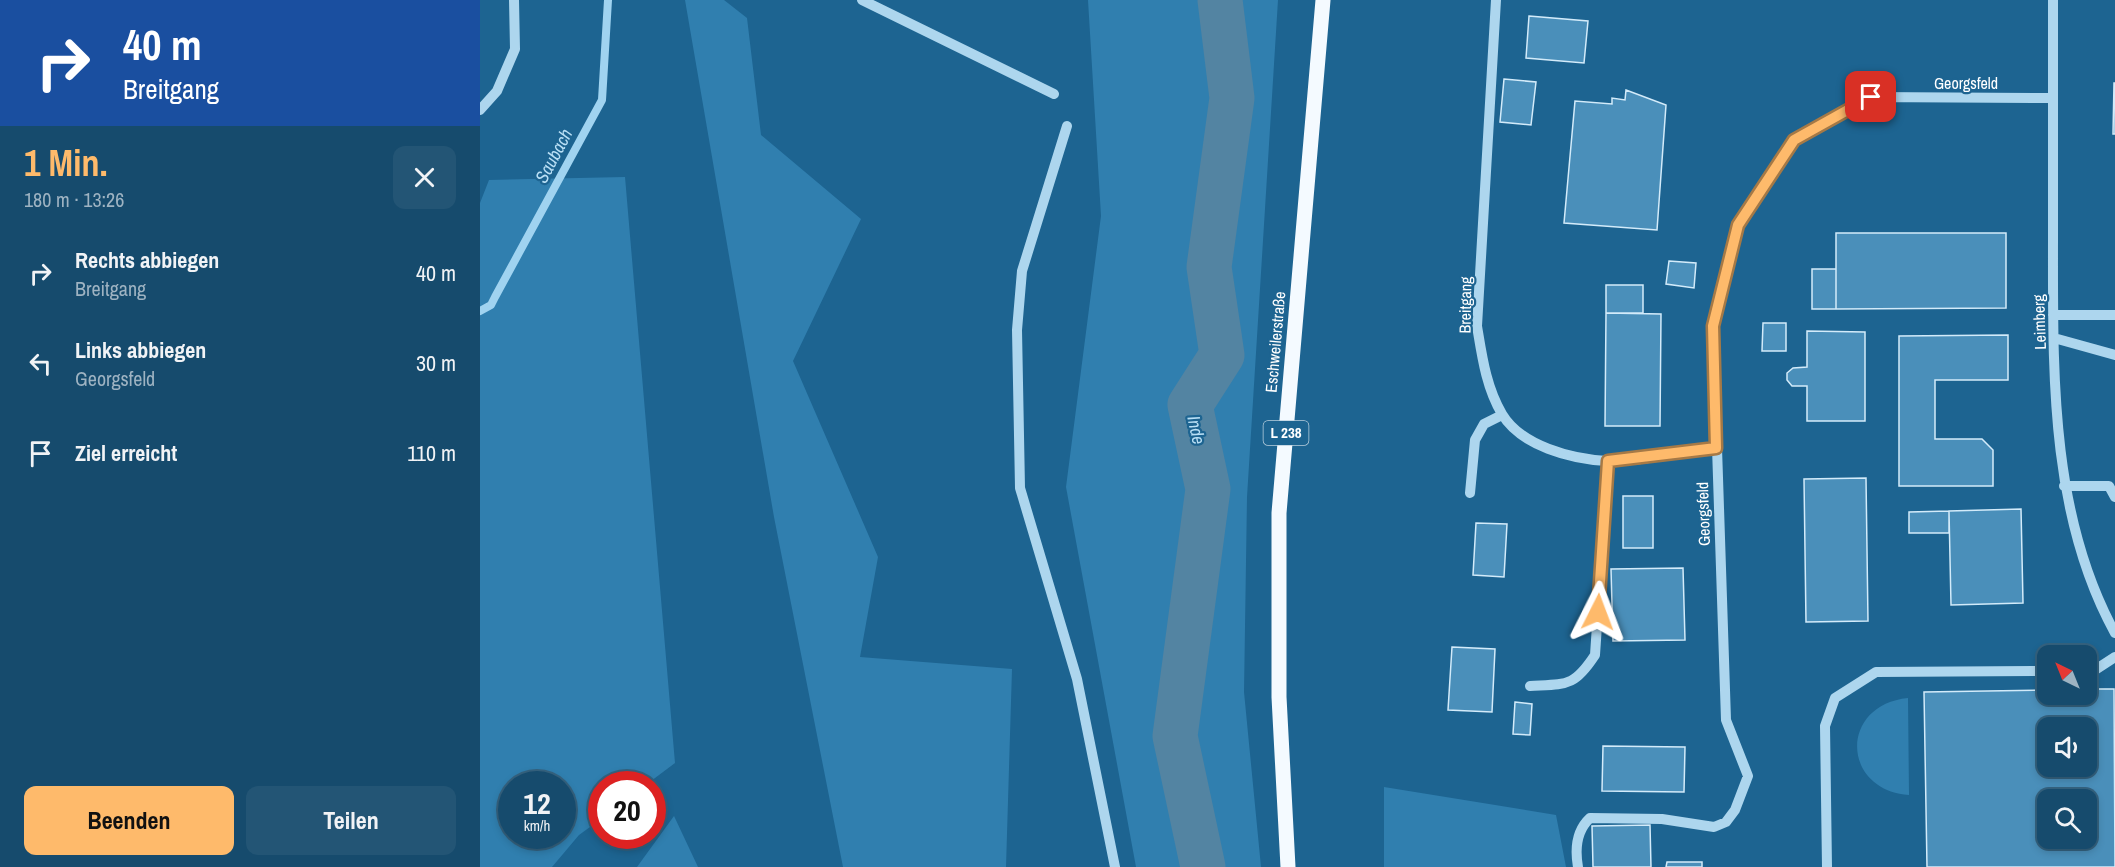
<!DOCTYPE html>
<html lang="de">
<head>
<meta charset="utf-8">
<style>
	body { margin:0; font-family:"Archivo Narrow",sans-serif; background:#235575; color:#f1f3f6; height:100vh; display:flex; flex-direction:column; font-size:22px; white-space:nowrap }
	* { box-sizing:border-box; margin:0 }
	p { font-size:20px; color:#9eb3c2 }
	.icon { flex:none; width:33px; height:33px; fill:none; stroke:currentColor; stroke-width:2; stroke-linecap:round; stroke-linejoin:round }
	.map { position:relative; flex:1; overflow:hidden }
	.sheet { display:flex; flex-direction:column; background:#164b6d; width:480px }
	.sheet>* { flex:none }
	.banner { background:#1a4fa0; color:#fff; overflow:hidden }
	.needle { width:39px; rotate:317deg }
	.buttons { position:absolute; left:1557px; top:645px; display:grid; gap:12px }
	.buttons a { display:grid; place-items:center; width:60px; height:60px; border-radius:12px; background:#164b6d; box-shadow:0 3px 9px #0003,0 0 0 2px #356380; font-size:30px }
	.speed { position:absolute; left:18px; top:771px; display:flex; gap:12px; font-size:30px; font-weight:700; text-align:center }
	.speed>* { display:grid; place-content:center; width:78px; height:78px; border-radius:50%; background:#164b6d; box-shadow:0 3px 9px #0003,0 0 0 2px #356380; line-height:1 }
	.speed small { font-size:15px; font-weight:400 }
	.speed .limit { border:9px solid #d22; background:#fff; color:#111 }
	.pin { position:absolute; display:grid; place-items:center; width:51px; height:51px; color:#fff; margin:-26px; border-radius:12px; box-shadow:0 3px 9px #0006 }
	.me { position:absolute; width:66px; margin:-33px; rotate:3deg; stroke-linejoin:round; filter:drop-shadow(0 0 4px #0008) }
	.turn { display:flex; align-items:center; gap:21px; height:126px; padding:0 24px; font-size:27px }
	.turn .icon { width:78px; height:78px; stroke-width:2.5 }
	.turn b { display:block; font-size:42px; line-height:51px }
	.round { display:grid; place-items:center; flex:none; width:63px; height:63px; border-radius:12px; background:#235575 }
	.headline { display:flex; align-items:center; justify-content:space-between; height:102px; padding:0 24px }
	h1 { font-size:36px; font-weight:800; line-height:45px; color:#feba6b }
	.action { display:flex; gap:12px; margin-top:auto; padding:12px 24px }
	.action a { flex:1; height:69px; border-radius:12px; background:#feba6b; color:#111; font-size:24px; font-weight:800; line-height:69px; text-align:center }
	.action a+a { background:#235575; color:#f1f3f6 }
	ul { padding:0; list-style:none }
	li { display:flex; align-items:center; gap:18px; height:90px; padding:0 24px }
	li div { flex:1 }
	li b { display:block; font-size:22px }
	li em { font-style:normal }
	main { display:flex; flex:1; min-height:0 }
	.map>svg:first-child { display:block }
	.green { fill:#307faf; fill-rule:evenodd }
	.lines { fill:none; stroke-linecap:round; stroke-linejoin:round }
	.stream { stroke:#a0d3f0; stroke-width:8 }
	.river { stroke:#5384a2; stroke-width:45 }
	.building { fill:#4a8fba; stroke:#d3ebfa; stroke-width:1.5; fill-rule:evenodd }
	.minor { stroke:#add6ee; stroke-width:10 }
	.major { stroke:#f4faff; stroke-width:15 }
	.route-casing { stroke:#a57946; stroke-width:15 }
	.route { stroke:#feba6b; stroke-width:10 }
	.labels { text-anchor:middle; stroke-width:4.5; stroke-linejoin:round; paint-order:stroke }
	.shield { fill:#1d6491; stroke:#bbd0de; stroke-width:1.5 }
	.shield-label { font-size:15px; font-weight:bold; fill:#fff }
	.street-label { font-size:16px; fill:#fff; stroke:#1d6491 }
	.water-label { font-size:18px; font-style:italic; fill:#b9dff5; stroke:#1d6491 }
</style>
</head>
<body>
<main>
<section class="sheet">
<div class="banner">
<div class="turn"><svg class="icon" aria-label="right" viewBox="0 0 24 24"><path d="M7 20v-9h11M14 6l5 5-5 5"/></svg><div><b>40 m</b>Breitgang</div></div>
</div>
<div class="headline"><div><h1>1 Min.</h1><p>180 m · 13:26</p></div><a class="round"><svg class="icon" aria-label="close" viewBox="0 0 24 24"><path d="M6 6l12 12M18 6L6 18"/></svg></a></div>
<ul>
<li><svg class="icon" aria-label="right" viewBox="0 0 24 24"><path d="M7 20v-9h11M14 6l5 5-5 5"/></svg><div><b>Rechts abbiegen</b><p>Breitgang</p></div><em>40 m</em></li>
<li><svg class="icon" aria-label="left" viewBox="0 0 24 24"><path d="M17 20v-9H6M10 6l-5 5 5 5"/></svg><div><b>Links abbiegen</b><p>Georgsfeld</p></div><em>30 m</em></li>
<li><svg class="icon" aria-label="arrive" viewBox="0 0 24 24"><path d="M6 21V4h12l-3 4 3 4H6"/></svg><div><b>Ziel erreicht</b></div><em>110 m</em></li>
</ul>
<div class="action"><a>Beenden</a><a>Teilen</a></div>
</section>
<div class="map">
<svg width="1635" height="867" viewBox="0 0 1635 867">
	<rect width="100%" height="100%" fill="#1d6491"/>
	<path class="green" d="M205,0H244L267,18L281,135L381,219L313,361L398,557L380,657L532,669L526,867H363L294,517Z
		M608,0H798L767,497L764,692L781,867H656L586,487L621,216Z
		M145,177L195,763L167,784H122L121,819L99,835L72,867H0V203L9,180ZM32,784H82V836H32Z
		M1428,698L1429,795C1361,790 1359,705 1428,698Z
		M904,787L1076,815L1086,867H904Z
		M194,816L218,867H157Z"/>
	<g class="lines">
		<path class="stream" d="M0,311L11,305L15,297L122,100L128,0"/>
		<path class="river" d="M723,867L695,736L728,489L710,405L742,355L729,267L752,98L740,0"/>
	</g>
	<path class="building" d="M1049,16L1108,21L1104,63L1046,58Z
		M1024,79L1056,82L1051,125L1020,122Z
		M1634,83H1635V134H1633Z
		M1146,90L1186,105L1177,230L1084,223L1095,101L1132,104V98L1145,100Z
		M1356,233H1526V308L1356,309Z
		M1189,261L1216,263L1214,288L1186,284Z
		M1332,269H1356V309H1332Z
		M1126,285H1163V313H1126Z
		M1126,313L1181,314L1180,426H1125Z
		M1283,323H1306V351H1282Z
		M1327,331L1385,332V421H1327V386H1312L1307,380V373L1313,368L1327,367Z
		M1528,335V380H1455V439H1502L1513,450V486H1419V336Z
		M1386,478L1388,621L1326,622L1324,479Z
		M1143,496H1173V548H1143Z
		M1541,509L1543,603L1471,605L1469,511Z
		M1469,511V533H1429V512Z
		M996,523L1027,524L1024,577L993,575Z
		M1203,568L1205,640L1133,641L1131,569Z
		M972,647L1015,649L1012,712L968,710Z
		M1606,689H1634L1635,867H1447L1444,692L1568,690V694H1606ZM1568,728H1606V766H1568ZM1568,800H1606V838H1568Z
		M1035,702L1052,704L1050,735L1033,734Z
		M1123,746L1205,747L1204,792L1122,791Z
		M1170,825L1171,867H1113L1112,826Z
		M1187,862H1222V867H1186Z"/>
	<g class="lines">
		<path class="minor" d="M382,0L574,94
			M1016,0L997,326C1002,356 1006,387 1022,414C1041,446 1091,459 1127,461C1159,462 1203,452 1236,448
			M1573,0C1573,81 1573,161 1573,242C1573,373 1570,515 1635,633
			M0,110L17,91L35,49L34,0
			M587,126L542,271L537,330L540,488L597,679L635,867
			M1573,315H1635
			M1574,338L1635,355
			M1584,486H1629L1635,497
			M990,493L995,440L1004,424L1022,415
			M1606,670H1615L1635,657
			M1050,686C1087,684 1094,687 1115,655L1128,461
			M1098,867C1095,850 1096,831 1110,818L1182,819L1234,827L1246,822L1255,810L1268,776L1246,720L1233,326L1258,225L1314,140L1391,97L1573,98
			M1347,867L1345,726L1355,698L1396,672L1568,671"/>
		<path class="major" d="M808,867L799,697V513L843,0"/>
	</g>
	<g class="lines">
		<g class="route-casing">
			<path id="route" d="M1118,612L1128,461L1236,448L1233,326L1258,225L1314,140L1391,97"/>
		</g>
		<use href="#route" class="route"/>
	</g>
	<g class="labels">
		<rect class="shield" x="783.5" y="421" width="45" height="24" rx="4.5"/>
		<g class="shield-label">
			<text x="806" y="438">L 238</text>
		</g>
		<g class="street-label">
			<text x="1486" y="89">Georgsfeld</text>
			<text transform="translate(985 305) rotate(-89)" y="6">Breitgang</text>
			<text transform="translate(1559 322) rotate(-92)" y="6">Leimberg</text>
			<text transform="translate(795 342) rotate(-85)" y="6">Eschweilerstraße</text>
			<text transform="translate(1223 514) rotate(-92)" y="6">Georgsfeld</text>
		</g>
		<g class="water-label">
			<text transform="translate(74 156) rotate(-62)" y="6">Saubach</text>
			<text transform="translate(716 430) rotate(78)" y="6">Inde</text>
		</g>
	</g>
</svg>
<div class="buttons">
<a><svg class="needle" viewBox="-14 -14 28 28"><path d="M0-13l5 13h-10z" fill="#e53935"/><path d="M0 13l5-13h-10z" fill="#9eb3c2"/></svg></a>
<a><svg class="icon" aria-label="sound" viewBox="0 0 24 24"><path d="M4 9h4l5-4v14l-5-4H4zM17 9q2 3 0 6"/></svg></a>
<a><svg class="icon" aria-label="search" viewBox="0 0 24 24"><circle cx="10" cy="10" r="6"/><path d="M15 15l6 6"/></svg></a>
</div>
<div class="speed"><div>12<small>km/h</small></div><div class="limit">20</div></div>
<div class="pin" style="left:1391px;top:97px;background:#d93025"><svg class="icon" aria-label="arrive" viewBox="0 0 24 24"><path d="M6 21V4h12l-3 4 3 4H6"/></svg></div>
<svg class="me" style="left:1118px;top:612px" viewBox="-20 -20 40 40"><path d="M0-17L14 15 0 8-14 15z" fill="#feba6b" stroke="#fff" stroke-width="4"/></svg>
</div>
</main>
</body>
</html>
